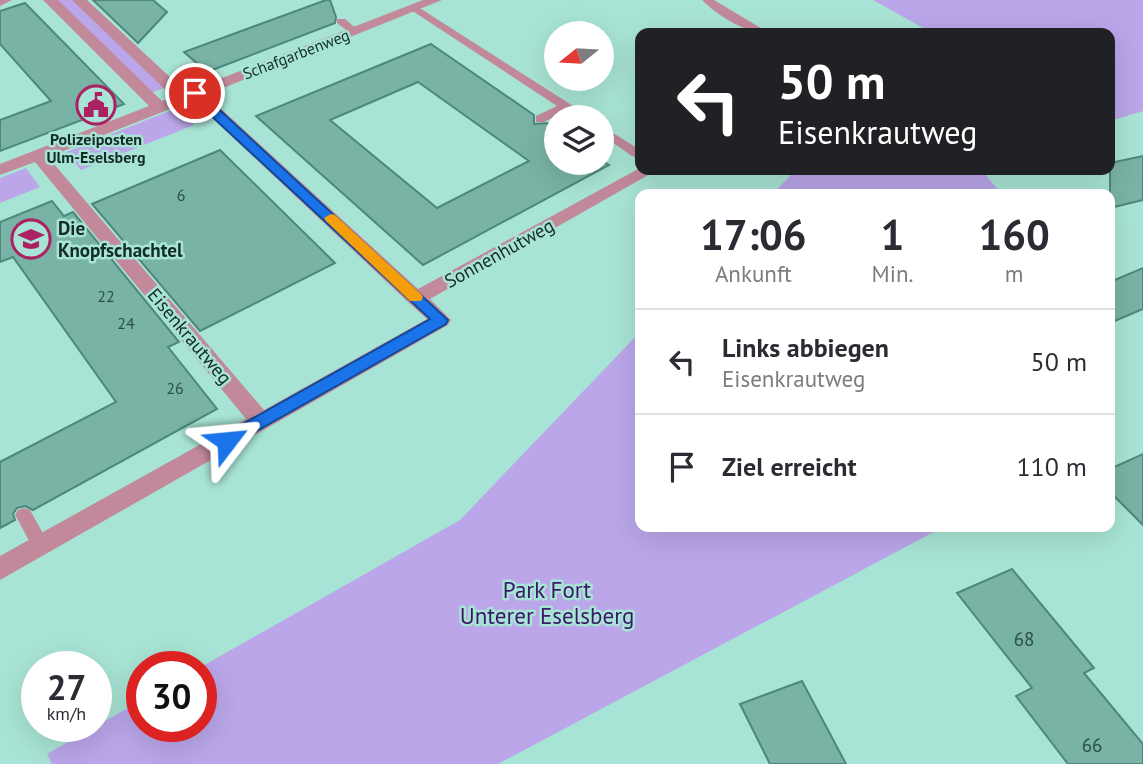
<!DOCTYPE html>
<html lang="de">
<head>
<meta charset="utf-8">
<style>
	body { margin:0; font-family:"PT Sans",sans-serif; background:#f2f2f3; color:#2b2b33; height:100vh; display:flex; flex-direction:column; font-size:26px; white-space:nowrap }
	* { box-sizing:border-box; margin:0 }
	p { font-size:23px; color:#7c7c81 }
	.icon { flex:none; width:38px; height:38px; fill:none; stroke:currentColor; stroke-width:2; stroke-linecap:round; stroke-linejoin:round }
	.map { position:relative; flex:1; overflow:hidden }
	.panel { position:absolute; left:635px; top:189px; width:480px; height:343px; display:flex; flex-direction:column; background:#fff; border-radius:14px; box-shadow:0 7px 28px #0002 }
	.panel>* { flex:none }
	.hud { position:absolute; left:635px; top:28px; width:480px; height:147px; border-radius:14px; box-shadow:0 7px 28px #0002; background:#202124; color:#fff; overflow:hidden }
	.needle { width:46px; rotate:252deg }
	.fabs { position:absolute; left:544px; top:21px; display:grid; gap:14px }
	.fabs a { display:grid; place-items:center; width:70px; height:70px; border-radius:50%; background:#fff; box-shadow:0 7px 28px #0002; font-size:35px }
	.speed { position:absolute; left:21px; top:651px; display:flex; gap:14px; font-size:35px; font-weight:700; text-align:center }
	.speed>* { display:grid; place-content:center; width:91px; height:91px; border-radius:50%; background:#fff; box-shadow:0 7px 28px #0002; line-height:1 }
	.speed small { font-size:18px; font-weight:400 }
	.speed .limit { border:10px solid #d22; background:#fff; color:#111 }
	.pin { position:absolute; display:grid; place-items:center; width:60px; height:60px; color:#fff; margin:-30px; border:4px solid #fff; border-radius:50%; box-shadow:0 2px 7px #0007 }
	.me { position:absolute; width:77px; margin:-38px; rotate:61deg; stroke-linejoin:round; filter:drop-shadow(0 0 5px #0008) }
	.turn { display:flex; align-items:center; gap:24px; height:147px; padding:0 28px; font-size:32px }
	.turn .icon { width:91px; height:91px; stroke-width:2.5 }
	.turn b { display:block; font-size:49px; line-height:60px }
	.eta { display:flex; justify-content:space-evenly; align-items:center; height:119px; text-align:center }
	.eta b { font-size:42px; font-weight:800; line-height:49px }
	ul { padding:0; list-style:none }
	li { display:flex; align-items:center; gap:21px; height:105px; padding:0 28px; border-top:2px solid #e1e1e2 }
	li div { flex:1 }
	li b { display:block; font-size:26px }
	li em { font-style:normal }
	.map>svg:first-child { display:block }
	.green { fill:#baa6e9 }
	.building { fill:#79b3a5; stroke:#4e877b; stroke-width:2; fill-rule:evenodd }
	.lines { fill:none; stroke-linecap:round; stroke-linejoin:round }
	.lane { fill:#c2899b; fill-rule:evenodd }
	.street { fill:#c2899b; fill-rule:evenodd }
	.route { fill:#1a73e8; stroke:#114b97; stroke-width:2 }
	.slow { fill:#f59e0b }
	.labels { text-anchor:middle; stroke-width:5; stroke-linejoin:round; paint-order:stroke }
	.far-street-label { font-size:16px; fill:#142c27; stroke:#a8e4d5 }
	.far-poi-label { font-size:16px; font-weight:bold; fill:#142c27; stroke:#a8e4d5 }
	.number-label { font-size:16px; fill:#2d4e46 }
	.poi-label { font-size:19px; font-weight:bold; fill:#142c27; stroke:#a8e4d5; text-anchor:start }
	.street-label { font-size:19px; fill:#142c27; stroke:#a8e4d5 }
	.near-number-label { font-size:19px; fill:#2d4e46 }
	.near-park-label { font-size:23px; fill:#3b176a; stroke:#a8e4d5 }
</style>
</head>
<body>
<div class="map">
<svg width="1143" height="764" viewBox="0 0 1143 764">
	<rect width="100%" height="100%" fill="#a8e4d5"/>
	<path class="green" d="M52,0H78L169,86L148,94Z
		M873,0H1143V111L1110,121V33H932Z
		M177,108L194,125L81,170L66,152Z
		M26,168L40,187L0,203V178Z
		M796,170H981L1002,194H772Z
		M640,332V527H943L498,764H52L47,754L142,700V726H201V667L460,520Z"/>
	<path class="building" d="M93,0H153L167,12L138,43Z
		M326,0H330L336,17L335,23L207,72L184,52Z
		M25,3L124,104L0,151V120L51,101L0,44V11Z
		M431,44L534,115V124L547,123L556,130V163L602,161L609,165L423,265L256,116ZM418,82L529,161L437,208L330,120Z
		M220,150L335,263L200,331L92,204Z
		M1143,156V200L1110,208V163Z
		M52,201L64,216L73,212L179,342L168,347L217,409L33,510L25,506L17,508L13,514L15,520L0,528V462L116,402L13,257L0,262V222Z
		M1143,268V309L1110,323V282Z
		M1143,454V525L1110,492V469Z
		M1012,569L1094,668L1084,673L1143,744V764H1068L1016,696L1032,688L957,593Z
		M802,681L846,764H770L740,704Z"/>
	<g class="lines">
		<path class="lane" d="M702,0H714L769,33C747,34 718,16 702,0Z
			M415,5L570,104L588,117H574L565,111L544,122H536V116L557,106L411,10L410,8Z
			M337,19H345L359,31L350,33L337,23Z
			M602,126L640,150V156H632L602,135Z
			M24,508L30,510L50,546L47,552L41,554L35,552L18,520L15,515L18,510Z"/>
		<path class="street" d="M0,0H12L0,6Z
			M43,0H58L162,101L173,97L72,0H87L186,92L423,0H442L206,95L418,289L640,168L657,170L430,299L451,320L448,325L0,580V556L246,419L35,162L0,175V164L149,106ZM193,100L409,303L427,319L264,410L48,157Z
			M640,145V161L628,153Z"/>
	</g>
	<path class="route" d="M190,91H199L448,320L446,324L227,448L221,446L219,441L221,436L430,319L190,96Z"/>
	<path class="slow" d="M331,214L335,215L421,294L423,297L421,301H410L326,221L324,218Z"/>
	<defs>
		<g id="civic-ring" transform="scale(2.0125)"><circle r="9.5" fill="#a8e4d5" stroke="#ab2162" stroke-width="1.5"/><path d="M-.6-6.5H3V-4.5H.6V-3L4-1V1h2V6H-6V1h2V-1L-.6-3ZM-1.2 2.5V6h2.4V2.5Z" fill="#ab2162"/></g>
		<g id="school-ring" transform="scale(2.0125)"><circle r="9.5" fill="#a8e4d5" stroke="#ab2162" stroke-width="1.5"/><path d="M0-5L7-2L0 1L-7-2ZM-4 1L0 2.5L4 1V4Q0 6-4 4Z" fill="#ab2162"/></g>
	</defs>
	<g fill-rule="evenodd">
		<use href="#civic-ring" x="96" y="105"/>
		<use href="#school-ring" x="31" y="239"/>
	</g>
	<g class="labels">
		<g class="far-street-label">
			<text transform="translate(296 54) rotate(-21)" y="6">Schafgarbenweg</text>
		</g>
		<g class="far-poi-label">
			<text x="96" y="145">Polizeiposten<tspan x="96" dy="18">Ulm-Eselsberg</tspan></text>
		</g>
		<g class="number-label">
			<text x="181" y="201">6</text>
			<text x="106" y="302">22</text>
			<text x="126" y="329">24</text>
			<text x="175" y="394">26</text>
		</g>
		<g class="poi-label">
			<text x="58" y="235">Die<tspan x="58" dy="22">Knopfschachtel</tspan></text>
		</g>
		<g class="street-label">
			<text transform="translate(499 253) rotate(-29)" y="7">Sonnenhutweg</text>
			<text transform="translate(190 336) rotate(50)" y="7">Eisenkrautweg</text>
		</g>
		<g class="near-number-label">
			<text x="1024" y="646">68</text>
			<text x="1092" y="752">66</text>
		</g>
		<g class="near-park-label">
			<text x="547" y="598">Park Fort<tspan x="547" dy="26">Unterer Eselsberg</tspan></text>
		</g>
	</g>
</svg>
<div class="fabs">
<a><svg class="needle" viewBox="-14 -14 28 28"><path d="M0-13l5 13h-10z" fill="#e53935"/><path d="M0 13l5-13h-10z" fill="#7c7c81"/></svg></a>
<a><svg class="icon" aria-label="layers" viewBox="0 0 24 24"><path d="M12 4l9 5-9 5-9-5zM3 14l9 5 9-5"/></svg></a>
</div>
<div class="speed"><div>27<small>km/h</small></div><div class="limit">30</div></div>
<div class="pin" style="left:195px;top:93px;background:#d93025"><svg class="icon" aria-label="arrive" viewBox="0 0 24 24"><path d="M6 21V4h12l-3 4 3 4H6"/></svg></div>
<svg class="me" style="left:227px;top:441px" viewBox="-20 -20 40 40"><path d="M0-17L14 15 0 8-14 15z" fill="#1a73e8" stroke="#fff" stroke-width="4"/></svg>
<div class="hud">
<div class="turn"><svg class="icon" aria-label="left" viewBox="0 0 24 24"><path d="M17 20v-9H6M10 6l-5 5 5 5"/></svg><div><b>50 m</b>Eisenkrautweg</div></div>
</div>
<section class="panel">
<div class="eta">
<div><b>17:06</b><p>Ankunft</p></div>
<div><b>1</b><p>Min.</p></div>
<div><b>160</b><p>m</p></div>
</div>
<ul>
<li><svg class="icon" aria-label="left" viewBox="0 0 24 24"><path d="M17 20v-9H6M10 6l-5 5 5 5"/></svg><div><b>Links abbiegen</b><p>Eisenkrautweg</p></div><em>50 m</em></li>
<li><svg class="icon" aria-label="arrive" viewBox="0 0 24 24"><path d="M6 21V4h12l-3 4 3 4H6"/></svg><div><b>Ziel erreicht</b></div><em>110 m</em></li>
</ul>
</section>
</div>
</body>
</html>
